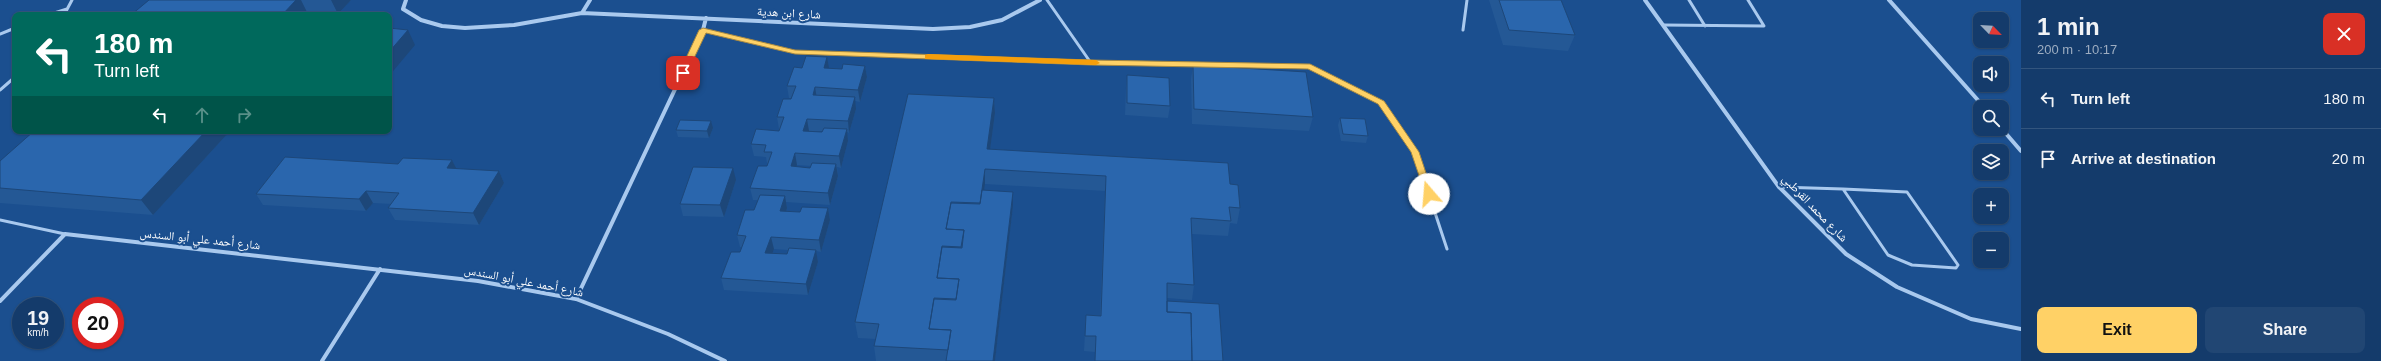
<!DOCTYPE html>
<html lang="en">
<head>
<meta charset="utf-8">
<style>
	body { margin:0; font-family:Arial,"Noto Naskh Arabic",sans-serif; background:#214673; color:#f1f3f6; height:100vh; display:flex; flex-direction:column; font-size:15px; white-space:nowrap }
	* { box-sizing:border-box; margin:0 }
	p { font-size:13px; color:#9dadc1 }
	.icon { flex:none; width:22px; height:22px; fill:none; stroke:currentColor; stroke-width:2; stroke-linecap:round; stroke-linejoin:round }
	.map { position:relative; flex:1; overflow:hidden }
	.drawer { display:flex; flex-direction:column; background:#143b6b; width:360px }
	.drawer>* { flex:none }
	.banner { position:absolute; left:12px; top:12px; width:380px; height:122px; border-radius:8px; box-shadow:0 1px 3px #0004,0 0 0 1px #33557e; background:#00695c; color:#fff; overflow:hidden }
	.needle { width:26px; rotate:115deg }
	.controls { position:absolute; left:1973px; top:12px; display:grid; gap:8px }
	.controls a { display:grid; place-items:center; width:36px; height:36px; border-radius:8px; background:#143b6b; box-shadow:0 1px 3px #0004,0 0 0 1px #33557e; font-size:20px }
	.speed { position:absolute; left:12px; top:297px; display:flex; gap:8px; font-size:20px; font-weight:700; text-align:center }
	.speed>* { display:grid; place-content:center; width:52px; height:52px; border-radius:50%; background:#143b6b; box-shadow:0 1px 3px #0004,0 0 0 1px #33557e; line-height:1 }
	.speed small { font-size:10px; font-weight:400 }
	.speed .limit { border:6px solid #d22; background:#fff; color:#111 }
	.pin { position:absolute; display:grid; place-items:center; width:34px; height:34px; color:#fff; margin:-17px; border-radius:8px; box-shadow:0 2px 6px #0006 }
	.me { position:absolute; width:44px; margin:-22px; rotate:342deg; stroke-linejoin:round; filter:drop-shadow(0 0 3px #0008) }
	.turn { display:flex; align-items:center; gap:14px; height:84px; padding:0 16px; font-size:18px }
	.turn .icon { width:52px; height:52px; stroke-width:2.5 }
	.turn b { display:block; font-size:28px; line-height:34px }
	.lanes { display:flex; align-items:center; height:38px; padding:0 16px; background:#0003; justify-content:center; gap:20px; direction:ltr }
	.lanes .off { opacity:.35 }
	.round { display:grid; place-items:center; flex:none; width:42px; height:42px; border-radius:8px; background:#214673 }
	.summary { display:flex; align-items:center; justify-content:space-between; height:68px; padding:0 16px }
	h1 { font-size:24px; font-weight:600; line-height:30px }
	.action { display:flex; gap:8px; margin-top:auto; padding:8px 16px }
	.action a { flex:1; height:46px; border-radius:8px; background:#ffd166; color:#111; font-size:16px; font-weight:600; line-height:46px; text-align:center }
	.action a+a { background:#214673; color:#f1f3f6 }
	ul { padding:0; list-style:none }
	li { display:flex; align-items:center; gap:12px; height:60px; padding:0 16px; border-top:1px solid #33557e }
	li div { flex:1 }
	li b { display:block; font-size:15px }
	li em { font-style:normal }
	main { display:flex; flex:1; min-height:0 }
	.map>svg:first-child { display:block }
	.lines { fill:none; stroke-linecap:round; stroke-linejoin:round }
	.service { stroke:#a9c9ee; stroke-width:3 }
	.minor { stroke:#a9c9ee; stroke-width:4 }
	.wall { fill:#245895; fill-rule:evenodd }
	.shaded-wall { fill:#1d4779 }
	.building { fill:#2a66ad; stroke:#1d4779 }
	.route { fill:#ffd166; stroke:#a68842 }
	.slow { fill:#f59e0b }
	.labels { text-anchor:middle; stroke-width:4; stroke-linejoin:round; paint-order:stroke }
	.street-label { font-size:12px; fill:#fff; stroke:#1b4f8f }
</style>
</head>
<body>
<main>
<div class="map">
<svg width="2021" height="361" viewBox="0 0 2021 361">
	<rect width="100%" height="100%" fill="#1b4f8f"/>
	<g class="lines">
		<path class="service" d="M1047,0L1091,63
			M1689,0L1705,26
			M48,15L67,9
			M64,15L72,0
			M1664,25L1764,26L1748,0
			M703,30L795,52L1091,63L1310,66L1381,103L1415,152L1447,249
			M1463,30L1467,0
			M0,34L15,28
			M0,90L15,77
			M1779,187L1843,189
			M1843,189L1907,192L1958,265L1956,268L1912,265L1888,255Z
			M0,220L65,234"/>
		<path class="minor" d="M406,0L403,9L421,20L442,26L465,28L514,25L582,13L933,29L970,27L1002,20L1040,0
			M1645,0L1779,187L1846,254L1897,287L1971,319L2021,329
			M1889,0L1984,107
			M582,13L590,0
			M2002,129L2021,151
			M576,299L703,30L706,18
			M0,301L65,234L478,281L576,299L668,334L725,361
			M322,361L380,269"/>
	</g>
	<path class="wall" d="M149,0H351L338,14Z
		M1489,0H1561L1575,35L1568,51L1503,45Z
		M1193,65L1313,117L1309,131L1192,124L1191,79Z
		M865,66L867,77L860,102L855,101L856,109L849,133L847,132L848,141L841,168L837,167L838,176L830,205L786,202L787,208L786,211L800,212L828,208L830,220L821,252L816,251L818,262L808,295L724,290L721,278L740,252L742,247H740L737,235L754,210L758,200H753L750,188L767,166L768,163H767L766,157L754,156L751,144L779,131L780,129H779L777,117L792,98H789L787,86L829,68L842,69ZM809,131H822V132H809ZM797,165L811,166L810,168L796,167ZM774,249L788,250L787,254L772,253Z
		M1127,75L1170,106L1168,118L1125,115L1126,87Z
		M994,98L995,113L990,150L1230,184L1240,208L1237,224L1230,223L1228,236L1192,234L1194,285L1192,300L1167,298V301L1223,361H1095V352L1084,351L1085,331L1086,315L1100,316L1105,191L985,184L984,190L1013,206L995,361H876L874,346L876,339L858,338L855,322Z
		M1340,118L1368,136L1366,143L1341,141L1338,125Z
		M713,128L709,138L678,137L676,130Z
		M230,131L153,215L0,203V161Z
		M452,160L456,169L499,171L504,183L479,225L395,220L388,208L392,204L373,203L366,211L263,205L256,194L398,164Z
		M736,180L724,217L683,216L680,204Z"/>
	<path class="shaded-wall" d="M296,0H301L307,12L304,15H282Z
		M331,0H351L338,14Z
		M408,30L415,45L389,76V52Z
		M827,57L829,68H824Z
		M865,66L867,77L860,102L858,90Z
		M815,87L817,99L813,95Z
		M855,97L856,109L849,133L848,121Z
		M994,98L995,113L988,165L987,149Z
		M807,119L809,131L805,143L803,131Z
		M711,121L713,128L709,138L707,131Z
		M847,129L848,141L841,168L839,156Z
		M206,131H230L153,215L141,200Z
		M795,153L797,165L793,178L791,166Z
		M452,160L458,172L447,168Z
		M836,164L838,176L830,205L828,193Z
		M733,168L736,180L724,217L720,205Z
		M985,169V184L980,219V203Z
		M499,171L504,183L479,225L473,213Z
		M366,191L373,203L366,211L359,199Z
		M1013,192V206L995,361H993Z
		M785,196L787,208L783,222L780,211Z
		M828,208L830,220L821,252L819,240Z
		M771,237L774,249L768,265L765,253Z
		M816,250L818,262L808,295L806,284Z"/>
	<path class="building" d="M149,0H296L282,15H131Z
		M1499,0H1561L1575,35L1509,30Z
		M389,28L408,30L389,52Z
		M806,56L827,57L824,68L842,69L843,64L865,66L858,90L815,87L813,95L855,97L848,121L807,119L803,131L822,132L824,128L847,129L839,156L795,153L791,166L810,168L812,163L836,164L828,193L750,188L758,166H767L772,152H764L766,145L751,144L756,129L779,131L784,117H777L783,99H791L796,86H787L794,67L802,68Z
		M1193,65L1306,72L1313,117L1194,109Z
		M1127,75L1169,78L1170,106L1127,103Z
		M908,94L994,98L987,149L1228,163L1230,184L1238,185L1240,208L1229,207L1231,221L1191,218L1194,285L1167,283V312L1191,313L1192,361H1095L1096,336H1085L1086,315L1101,316L1106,176L985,169L980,203L951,202L946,229L964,230L961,247L942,246L937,278L959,279L956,299L934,298L929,329L951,330L948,350L874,346L879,324L855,322Z
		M1340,118L1365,119L1368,136L1343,134Z
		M680,120L711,121L707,131L676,130Z
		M34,131H206L141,200L0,188V161Z
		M285,157L398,164L403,158L452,160L447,168L499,171L473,213L388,208L399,193L366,191L359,199L256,194Z
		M693,167L733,168L720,205L680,204Z
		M982,190L1013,192L993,361H946L951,330L929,329L934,299L956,300L959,279L937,278L942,247L962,248L964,230L946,229L951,203L980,204Z
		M760,195L785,196L780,211L800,212L802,207L828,208L819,240L771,237L765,253L787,254L789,248L816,250L806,284L721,278L731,252H740L746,236L737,235L745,210H754Z
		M1167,301L1219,304L1223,361H1192L1191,313L1167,312Z"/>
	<path class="route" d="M703,28L795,50L1091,60L1310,64L1384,101L1419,152L1433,194L1432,196H1426L1411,152L1378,104L1308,69L1091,65L795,54L706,33L687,73L680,75L679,73L699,30Z"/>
	<path class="slow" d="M928,54L1096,60L1100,63L1096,65L925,59V55Z"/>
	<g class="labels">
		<g class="street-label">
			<text transform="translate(789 13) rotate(3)" y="4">شارع ابن هدية</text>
			<text transform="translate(1815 208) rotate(46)" y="4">شارع محمد القرطبي</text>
			<text transform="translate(200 239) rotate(6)" y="4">شارع أحمد علي أبو السندس</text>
			<text transform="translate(524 281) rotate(11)" y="4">شارع أحمد علي أبو السندس</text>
		</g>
	</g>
</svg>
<div class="controls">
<a><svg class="needle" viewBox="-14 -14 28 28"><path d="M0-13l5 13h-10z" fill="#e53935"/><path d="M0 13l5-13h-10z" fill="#9dadc1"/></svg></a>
<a><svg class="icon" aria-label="sound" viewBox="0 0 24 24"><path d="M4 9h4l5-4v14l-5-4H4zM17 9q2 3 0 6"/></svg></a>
<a><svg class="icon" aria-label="search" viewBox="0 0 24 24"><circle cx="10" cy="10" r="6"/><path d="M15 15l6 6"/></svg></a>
<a><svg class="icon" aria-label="layers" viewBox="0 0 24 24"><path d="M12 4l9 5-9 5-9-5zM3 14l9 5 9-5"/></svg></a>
<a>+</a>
<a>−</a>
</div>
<div class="speed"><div>19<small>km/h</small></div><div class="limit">20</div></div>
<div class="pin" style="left:683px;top:73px;background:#d93025"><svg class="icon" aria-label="arrive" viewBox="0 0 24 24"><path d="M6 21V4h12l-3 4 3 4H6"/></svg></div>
<svg class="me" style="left:1429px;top:194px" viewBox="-20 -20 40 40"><circle r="19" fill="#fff"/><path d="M0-13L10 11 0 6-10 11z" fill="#ffd166"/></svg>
<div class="banner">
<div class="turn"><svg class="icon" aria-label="left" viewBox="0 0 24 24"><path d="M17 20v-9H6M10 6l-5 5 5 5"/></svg><div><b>180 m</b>Turn left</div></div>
<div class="lanes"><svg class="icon" aria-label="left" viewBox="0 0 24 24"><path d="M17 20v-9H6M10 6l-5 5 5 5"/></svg><svg class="icon off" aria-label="ahead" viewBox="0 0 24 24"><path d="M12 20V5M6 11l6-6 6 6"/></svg><svg class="icon off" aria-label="right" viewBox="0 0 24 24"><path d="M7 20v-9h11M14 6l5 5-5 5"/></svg></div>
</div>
</div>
<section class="drawer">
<div class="summary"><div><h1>1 min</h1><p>200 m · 10:17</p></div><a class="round" style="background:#d93025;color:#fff"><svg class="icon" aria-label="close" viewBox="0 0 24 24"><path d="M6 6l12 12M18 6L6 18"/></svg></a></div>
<ul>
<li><svg class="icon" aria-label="left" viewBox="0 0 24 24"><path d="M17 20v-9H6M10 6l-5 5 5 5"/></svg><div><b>Turn left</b></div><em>180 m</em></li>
<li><svg class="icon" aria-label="arrive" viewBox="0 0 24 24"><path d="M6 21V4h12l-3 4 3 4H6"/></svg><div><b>Arrive at destination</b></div><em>20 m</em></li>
</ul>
<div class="action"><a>Exit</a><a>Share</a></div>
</section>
</main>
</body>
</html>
